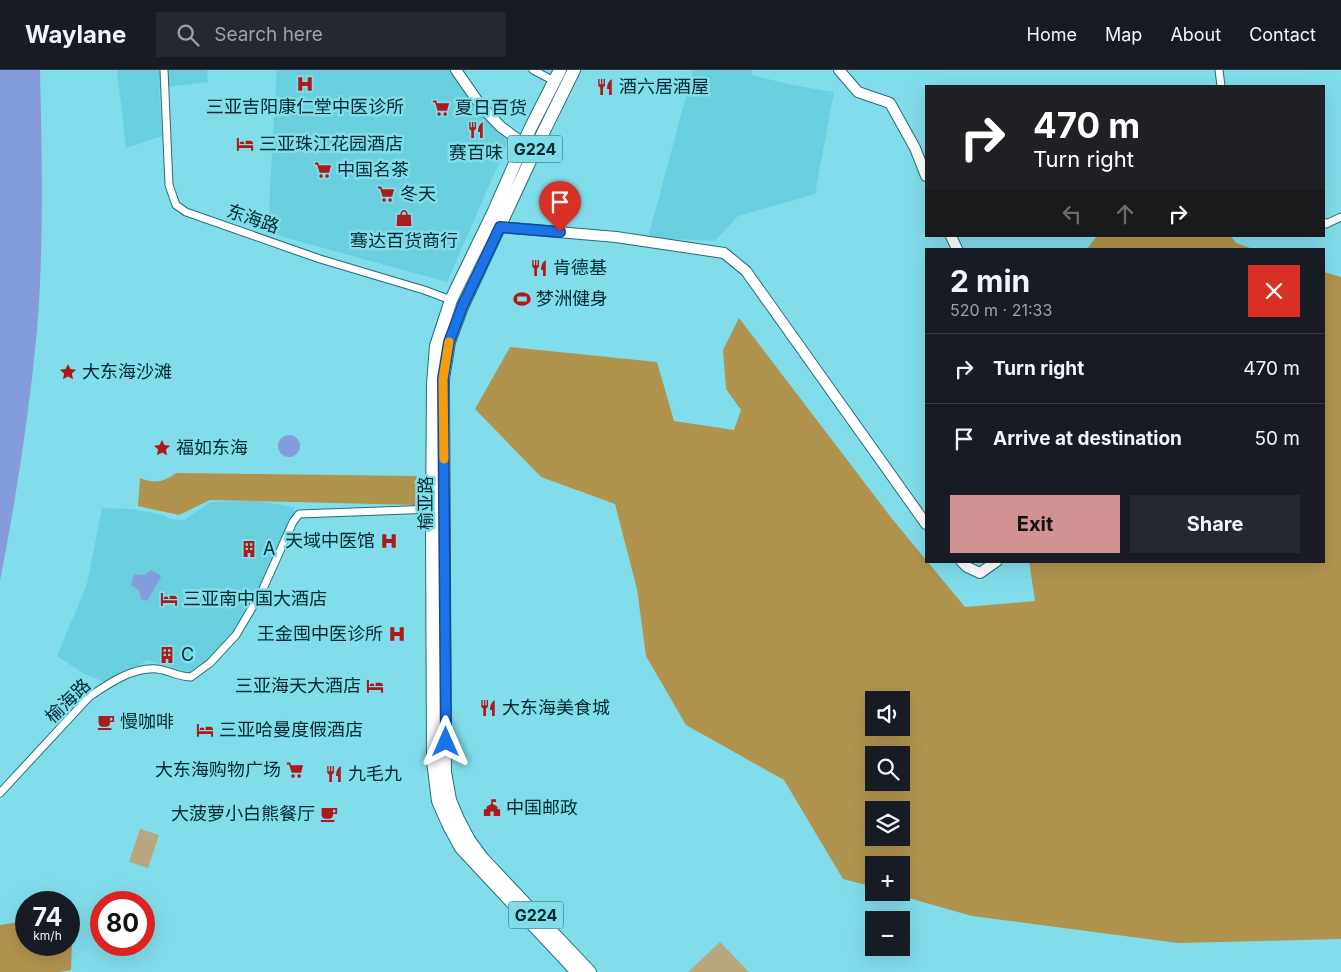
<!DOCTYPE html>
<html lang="en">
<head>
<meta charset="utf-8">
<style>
	body { margin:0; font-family:Inter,"Noto Sans SC",sans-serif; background:#242831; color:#f1f3f6; height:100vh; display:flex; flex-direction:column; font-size:19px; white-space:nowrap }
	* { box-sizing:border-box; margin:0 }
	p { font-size:16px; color:#9ea1a6 }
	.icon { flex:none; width:28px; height:28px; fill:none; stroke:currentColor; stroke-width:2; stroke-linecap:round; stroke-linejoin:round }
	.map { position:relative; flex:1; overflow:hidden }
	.drawer { position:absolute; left:925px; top:178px; width:400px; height:315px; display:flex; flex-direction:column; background:#171b24; border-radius:0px; box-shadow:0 5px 20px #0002 }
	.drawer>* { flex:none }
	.top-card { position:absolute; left:925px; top:15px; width:400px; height:152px; border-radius:0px; box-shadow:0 5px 20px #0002; background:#202124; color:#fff; overflow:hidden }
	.controls { position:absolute; left:865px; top:621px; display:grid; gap:10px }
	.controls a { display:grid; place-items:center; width:45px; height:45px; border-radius:0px; background:#171b24; box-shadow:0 5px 20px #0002; font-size:25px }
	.speed { position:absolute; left:15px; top:821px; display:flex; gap:10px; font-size:25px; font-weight:700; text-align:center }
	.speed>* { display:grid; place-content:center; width:65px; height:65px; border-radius:50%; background:#171b24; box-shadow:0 5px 20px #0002; line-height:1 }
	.speed small { font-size:12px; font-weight:400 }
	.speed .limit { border:8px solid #d22; background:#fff; color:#111 }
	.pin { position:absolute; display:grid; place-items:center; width:42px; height:42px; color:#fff; margin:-51px -21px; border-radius:50% 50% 50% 0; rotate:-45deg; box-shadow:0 0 5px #0007 }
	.pin .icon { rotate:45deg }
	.me { position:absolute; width:55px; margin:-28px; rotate:0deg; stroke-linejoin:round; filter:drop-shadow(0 0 4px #0008) }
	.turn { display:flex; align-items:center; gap:18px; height:105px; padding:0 25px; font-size:22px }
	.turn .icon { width:65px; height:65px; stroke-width:2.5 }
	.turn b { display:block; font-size:35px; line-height:42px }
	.lanes { display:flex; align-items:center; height:48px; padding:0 25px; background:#0003; justify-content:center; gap:25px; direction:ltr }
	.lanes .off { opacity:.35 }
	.round { display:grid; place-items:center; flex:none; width:52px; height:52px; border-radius:0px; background:#242831 }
	.overview { display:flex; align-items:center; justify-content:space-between; height:85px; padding:0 25px }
	h1 { font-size:30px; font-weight:700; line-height:38px }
	.cta { display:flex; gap:10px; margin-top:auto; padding:10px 25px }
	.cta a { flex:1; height:58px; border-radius:0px; background:#d29193; color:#111; font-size:20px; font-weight:700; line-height:58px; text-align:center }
	.cta a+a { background:#242831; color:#f1f3f6 }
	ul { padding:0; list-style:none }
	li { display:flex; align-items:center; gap:15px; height:70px; padding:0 25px; border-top:1px solid #363941 }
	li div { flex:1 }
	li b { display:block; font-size:19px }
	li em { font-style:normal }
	header { display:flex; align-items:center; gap:30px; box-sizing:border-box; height:70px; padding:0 25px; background:#171b24; border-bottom:1px solid #363941 }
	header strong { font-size:24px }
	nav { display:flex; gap:28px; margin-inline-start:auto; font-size:18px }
	.search { width:350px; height:45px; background:#242831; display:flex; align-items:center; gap:12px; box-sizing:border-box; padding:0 18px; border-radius:0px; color:#9ea1a6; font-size:19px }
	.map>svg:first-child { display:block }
	.built { fill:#69cfde }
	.green { fill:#b8a67c }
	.forest { fill:#b0934d; fill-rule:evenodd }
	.water { fill:#849cda }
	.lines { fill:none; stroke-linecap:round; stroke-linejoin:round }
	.street-casing { stroke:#246d77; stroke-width:9 }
	.secondary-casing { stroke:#246d77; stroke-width:12 }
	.highway-casing { stroke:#246d77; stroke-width:14 }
	.street { stroke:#fff; stroke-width:7 }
	.secondary { stroke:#fff; stroke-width:10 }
	.highway { stroke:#fff; stroke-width:12 }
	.route-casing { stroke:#114b97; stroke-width:12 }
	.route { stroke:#1a73e8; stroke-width:9 }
	.slow { stroke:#f59e0b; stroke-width:9 }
	.labels { text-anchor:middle; stroke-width:5; stroke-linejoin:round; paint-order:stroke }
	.shield { fill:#82ddeb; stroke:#276068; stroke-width:1 }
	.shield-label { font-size:16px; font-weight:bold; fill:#002a30 }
	.poi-label { font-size:18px; fill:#002a30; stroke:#82ddeb; text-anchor:start }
	.street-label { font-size:18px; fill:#002a30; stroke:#82ddeb }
</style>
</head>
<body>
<header>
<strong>Waylane</strong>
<div class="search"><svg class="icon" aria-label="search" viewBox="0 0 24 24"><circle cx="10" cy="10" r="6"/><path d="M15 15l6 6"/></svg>Search here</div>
<nav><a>Home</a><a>Map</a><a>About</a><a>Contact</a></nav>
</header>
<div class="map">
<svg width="1341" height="902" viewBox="0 0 1341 902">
	<rect width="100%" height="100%" fill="#82ddeb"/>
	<path class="built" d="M117,0H207L208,12L159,18L162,66L126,78Z
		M277,0H450L492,55L510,68L447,212L269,163L270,119Z
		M693,0H752V5L792,15L834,22L815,124L738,146L715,171L648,168Z
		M256,431L294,437V447L262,519L234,565L208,593L193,603L146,590L137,599L104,612L81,602L57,586L87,514L102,438L132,439L163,445L170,449L184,450L211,432Z"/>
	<path class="green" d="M140,759L159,765L148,798L129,792Z
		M720,872L749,902H688Z"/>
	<path class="forest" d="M1097,166H1231L1236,173L1253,179H1087Z
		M1324,202L1341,207V869L1178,873L972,846L891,823L901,822V795H874V817L843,809L784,710L686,655L646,586L637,519L615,434L541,407L475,339L510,277L657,292L674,351L734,360L741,340L726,319L723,280L739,248L893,450L965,537L1035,531L1029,491H1324ZM874,630H901V658H874ZM874,685H901V712H874ZM874,740H901V768H874Z
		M176,403L417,406L416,435L210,430L179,445L138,436L140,408C154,414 164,412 176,403Z
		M73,844L71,900L60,902H0V855L26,851V875H69V845Z"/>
	<path class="water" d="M0,0H40C42,87 44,174 37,261C29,345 16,429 0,511Z
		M278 376a11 11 0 1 1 22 0a11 11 0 1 1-22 0Z
		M345,464H366V473H345Z
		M151,500L159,504L161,507L147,531L141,529L139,520L131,515L134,504L145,505Z"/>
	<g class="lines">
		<g class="street-casing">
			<path id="street" d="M164,0L169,115L176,135L186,142L320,189L424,220L451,230
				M533,0L554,11
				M1219,0L1221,16
				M1324,152L1326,154L1341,147
				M0,723L89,627C108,614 132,597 157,599C168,600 179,607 191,607L210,593L236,565L262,521L293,452L299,444L434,439"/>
		</g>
		<g class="secondary-casing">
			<path id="secondary" d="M456,0L481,36L501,57L530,78
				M839,0L858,22L890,33L915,78L926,106
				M500,157L616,167L724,183L746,201L926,454
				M951,166L957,179
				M961,491L967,497L980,503L997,491"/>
		</g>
		<g class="highway-casing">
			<path id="highway" d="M560,0L530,59L494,141L451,230L436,276L433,314L432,456L433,691L438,731L449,756L461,778L577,902
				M574,0L542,65L462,237L449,272L443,309L445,702L450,730L458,749L469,770L483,789L590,902"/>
		</g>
		<use href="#street" class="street"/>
		<use href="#secondary" class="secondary"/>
		<use href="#highway" class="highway"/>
	</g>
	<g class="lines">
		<g class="route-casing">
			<path id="route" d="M446,672L443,309L449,272L462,237L500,157L560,162"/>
		</g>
		<use href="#route" class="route"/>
		<path class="slow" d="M444,389L443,309L449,272"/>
	</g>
	<defs>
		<g id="hospital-bare" transform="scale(1.35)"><path d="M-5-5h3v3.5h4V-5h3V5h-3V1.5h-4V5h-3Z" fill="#ac1a19" stroke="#82ddeb" stroke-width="2.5" paint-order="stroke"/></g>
		<g id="restaurant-bare" transform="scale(1.35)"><path d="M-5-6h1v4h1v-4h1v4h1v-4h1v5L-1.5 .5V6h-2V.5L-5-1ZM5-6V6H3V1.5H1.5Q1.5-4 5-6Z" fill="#ac1a19" stroke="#82ddeb" stroke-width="2.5" paint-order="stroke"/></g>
		<g id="supermarket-bare" transform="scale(1.35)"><path d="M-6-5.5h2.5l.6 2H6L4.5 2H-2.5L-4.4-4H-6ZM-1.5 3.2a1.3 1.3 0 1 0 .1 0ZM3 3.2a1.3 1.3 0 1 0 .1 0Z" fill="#ac1a19" stroke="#82ddeb" stroke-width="2.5" paint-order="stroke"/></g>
		<g id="hotel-bare" transform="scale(1.35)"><path d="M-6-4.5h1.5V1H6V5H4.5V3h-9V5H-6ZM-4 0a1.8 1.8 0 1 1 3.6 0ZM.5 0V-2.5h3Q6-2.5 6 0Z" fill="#ac1a19" stroke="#82ddeb" stroke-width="2.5" paint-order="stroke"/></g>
		<g id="shop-bare" transform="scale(1.35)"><path d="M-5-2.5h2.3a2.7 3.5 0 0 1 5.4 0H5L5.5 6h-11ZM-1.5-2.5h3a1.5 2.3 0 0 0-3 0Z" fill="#ac1a19" stroke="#82ddeb" stroke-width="2.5" paint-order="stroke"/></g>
		<g id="stadium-bare" transform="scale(1.35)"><path d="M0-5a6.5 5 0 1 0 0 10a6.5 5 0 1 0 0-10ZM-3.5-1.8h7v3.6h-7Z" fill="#ac1a19" stroke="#82ddeb" stroke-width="2.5" paint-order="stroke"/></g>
		<g id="sight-bare" transform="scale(1.35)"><path d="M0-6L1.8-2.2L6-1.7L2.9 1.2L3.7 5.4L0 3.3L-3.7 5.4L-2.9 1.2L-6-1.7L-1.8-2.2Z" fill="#ac1a19" stroke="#82ddeb" stroke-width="2.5" paint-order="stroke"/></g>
		<g id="building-bare" transform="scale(1.35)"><path d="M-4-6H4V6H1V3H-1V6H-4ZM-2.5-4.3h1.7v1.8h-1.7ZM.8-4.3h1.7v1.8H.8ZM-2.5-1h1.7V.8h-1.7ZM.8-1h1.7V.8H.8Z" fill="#ac1a19" stroke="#82ddeb" stroke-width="2.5" paint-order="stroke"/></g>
		<g id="cafe-bare" transform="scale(1.35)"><path d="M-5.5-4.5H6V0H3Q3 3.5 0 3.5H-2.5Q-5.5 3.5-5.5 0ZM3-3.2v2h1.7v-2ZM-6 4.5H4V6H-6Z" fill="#ac1a19" stroke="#82ddeb" stroke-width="2.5" paint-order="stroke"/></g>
		<g id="civic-bare" transform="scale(1.35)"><path d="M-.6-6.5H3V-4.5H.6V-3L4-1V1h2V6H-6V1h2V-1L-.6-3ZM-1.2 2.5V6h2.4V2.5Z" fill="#ac1a19" stroke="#82ddeb" stroke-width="2.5" paint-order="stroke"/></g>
	</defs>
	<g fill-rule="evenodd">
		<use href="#hospital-bare" x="305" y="14"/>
		<use href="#restaurant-bare" x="605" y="17"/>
		<use href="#supermarket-bare" x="441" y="38"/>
		<use href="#restaurant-bare" x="476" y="60"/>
		<use href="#hotel-bare" x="245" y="74"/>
		<use href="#supermarket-bare" x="323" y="100"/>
		<use href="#supermarket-bare" x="386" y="124"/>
		<use href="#shop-bare" x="404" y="148"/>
		<use href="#restaurant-bare" x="539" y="198"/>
		<use href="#stadium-bare" x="522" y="229"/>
		<use href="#sight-bare" x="68" y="302"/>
		<use href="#sight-bare" x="162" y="378"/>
		<use href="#hospital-bare" x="389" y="471"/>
		<use href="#building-bare" x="249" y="479"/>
		<use href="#hotel-bare" x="169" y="529"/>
		<use href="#hospital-bare" x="397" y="564"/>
		<use href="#building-bare" x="167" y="585"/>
		<use href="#hotel-bare" x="375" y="616"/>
		<use href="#restaurant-bare" x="488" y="638"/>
		<use href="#cafe-bare" x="106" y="652"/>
		<use href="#hotel-bare" x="205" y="660"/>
		<use href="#supermarket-bare" x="295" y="700"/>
		<use href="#restaurant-bare" x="334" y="704"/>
		<use href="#civic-bare" x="492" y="738"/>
		<use href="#cafe-bare" x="329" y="744"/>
	</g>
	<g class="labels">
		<g class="shield">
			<rect x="507.5" y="65.5" width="55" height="27" rx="4"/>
			<rect x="508.5" y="831.5" width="55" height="27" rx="4"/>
		</g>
		<g class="shield-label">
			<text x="535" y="85">G224</text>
			<text x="536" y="851">G224</text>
		</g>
		<g class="poi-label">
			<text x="619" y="23">酒六居酒屋</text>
			<text x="305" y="43" text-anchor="middle">三亚吉阳康仁堂中医诊所</text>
			<text x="455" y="44">夏日百货</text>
			<text x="259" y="80">三亚珠江花园酒店</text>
			<text x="476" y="89" text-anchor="middle">赛百味</text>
			<text x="337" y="106">中国名茶</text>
			<text x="400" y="130">冬天</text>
			<text x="404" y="177" text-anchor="middle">骞达百货商行</text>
			<text x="553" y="204">肯德基</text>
			<text x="536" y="235">梦洲健身</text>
			<text x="82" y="308">大东海沙滩</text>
			<text x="176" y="384">福如东海</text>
			<text x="375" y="477" text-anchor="end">天域中医馆</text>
			<text x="263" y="485">A</text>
			<text x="183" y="535">三亚南中国大酒店</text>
			<text x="383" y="570" text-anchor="end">王金囤中医诊所</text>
			<text x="181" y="591">C</text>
			<text x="361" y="622" text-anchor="end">三亚海天大酒店</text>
			<text x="502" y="644">大东海美食城</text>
			<text x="120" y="658">慢咖啡</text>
			<text x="219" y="666">三亚哈曼度假酒店</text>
			<text x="281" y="706" text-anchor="end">大东海购物广场</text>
			<text x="348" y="710">九毛九</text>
			<text x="506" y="744">中国邮政</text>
			<text x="315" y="750" text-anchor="end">大菠萝小白熊餐厅</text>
		</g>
		<g class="street-label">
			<text transform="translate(253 149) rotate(19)" y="6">东海路</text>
			<text transform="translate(426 433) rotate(-90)" y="6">榆亚路</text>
			<text transform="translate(68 631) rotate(-44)" y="6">榆海路</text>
		</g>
	</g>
</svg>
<div class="controls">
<a><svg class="icon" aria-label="sound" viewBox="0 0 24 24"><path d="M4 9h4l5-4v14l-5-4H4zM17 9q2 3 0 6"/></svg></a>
<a><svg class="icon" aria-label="search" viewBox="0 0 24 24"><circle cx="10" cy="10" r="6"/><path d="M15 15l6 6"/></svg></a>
<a><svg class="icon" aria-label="layers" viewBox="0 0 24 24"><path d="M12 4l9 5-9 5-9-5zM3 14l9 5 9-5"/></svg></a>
<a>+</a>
<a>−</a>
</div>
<div class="speed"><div>74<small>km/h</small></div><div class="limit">80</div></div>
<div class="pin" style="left:560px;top:162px;background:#d93025"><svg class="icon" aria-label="arrive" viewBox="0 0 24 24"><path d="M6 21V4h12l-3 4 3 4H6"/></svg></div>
<svg class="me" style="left:446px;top:672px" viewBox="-20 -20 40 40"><path d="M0-17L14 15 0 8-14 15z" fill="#1a73e8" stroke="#fff" stroke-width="4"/></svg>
<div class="top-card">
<div class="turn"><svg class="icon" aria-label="right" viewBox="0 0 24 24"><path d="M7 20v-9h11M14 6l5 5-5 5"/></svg><div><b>470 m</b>Turn right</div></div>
<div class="lanes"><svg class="icon off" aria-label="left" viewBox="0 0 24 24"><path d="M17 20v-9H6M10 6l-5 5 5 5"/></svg><svg class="icon off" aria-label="ahead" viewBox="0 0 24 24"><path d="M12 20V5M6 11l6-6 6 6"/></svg><svg class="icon" aria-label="right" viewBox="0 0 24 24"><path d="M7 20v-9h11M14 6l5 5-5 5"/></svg></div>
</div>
<section class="drawer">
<div class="overview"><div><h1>2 min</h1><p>520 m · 21:33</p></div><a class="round" style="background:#d93025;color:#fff"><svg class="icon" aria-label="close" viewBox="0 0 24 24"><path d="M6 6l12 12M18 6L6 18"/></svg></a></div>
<ul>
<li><svg class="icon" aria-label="right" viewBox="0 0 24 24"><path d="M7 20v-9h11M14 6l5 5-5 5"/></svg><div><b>Turn right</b></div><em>470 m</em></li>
<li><svg class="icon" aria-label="arrive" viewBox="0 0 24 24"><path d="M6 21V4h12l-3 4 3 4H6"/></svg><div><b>Arrive at destination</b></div><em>50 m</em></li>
</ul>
<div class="cta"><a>Exit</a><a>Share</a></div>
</section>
</div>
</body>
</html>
